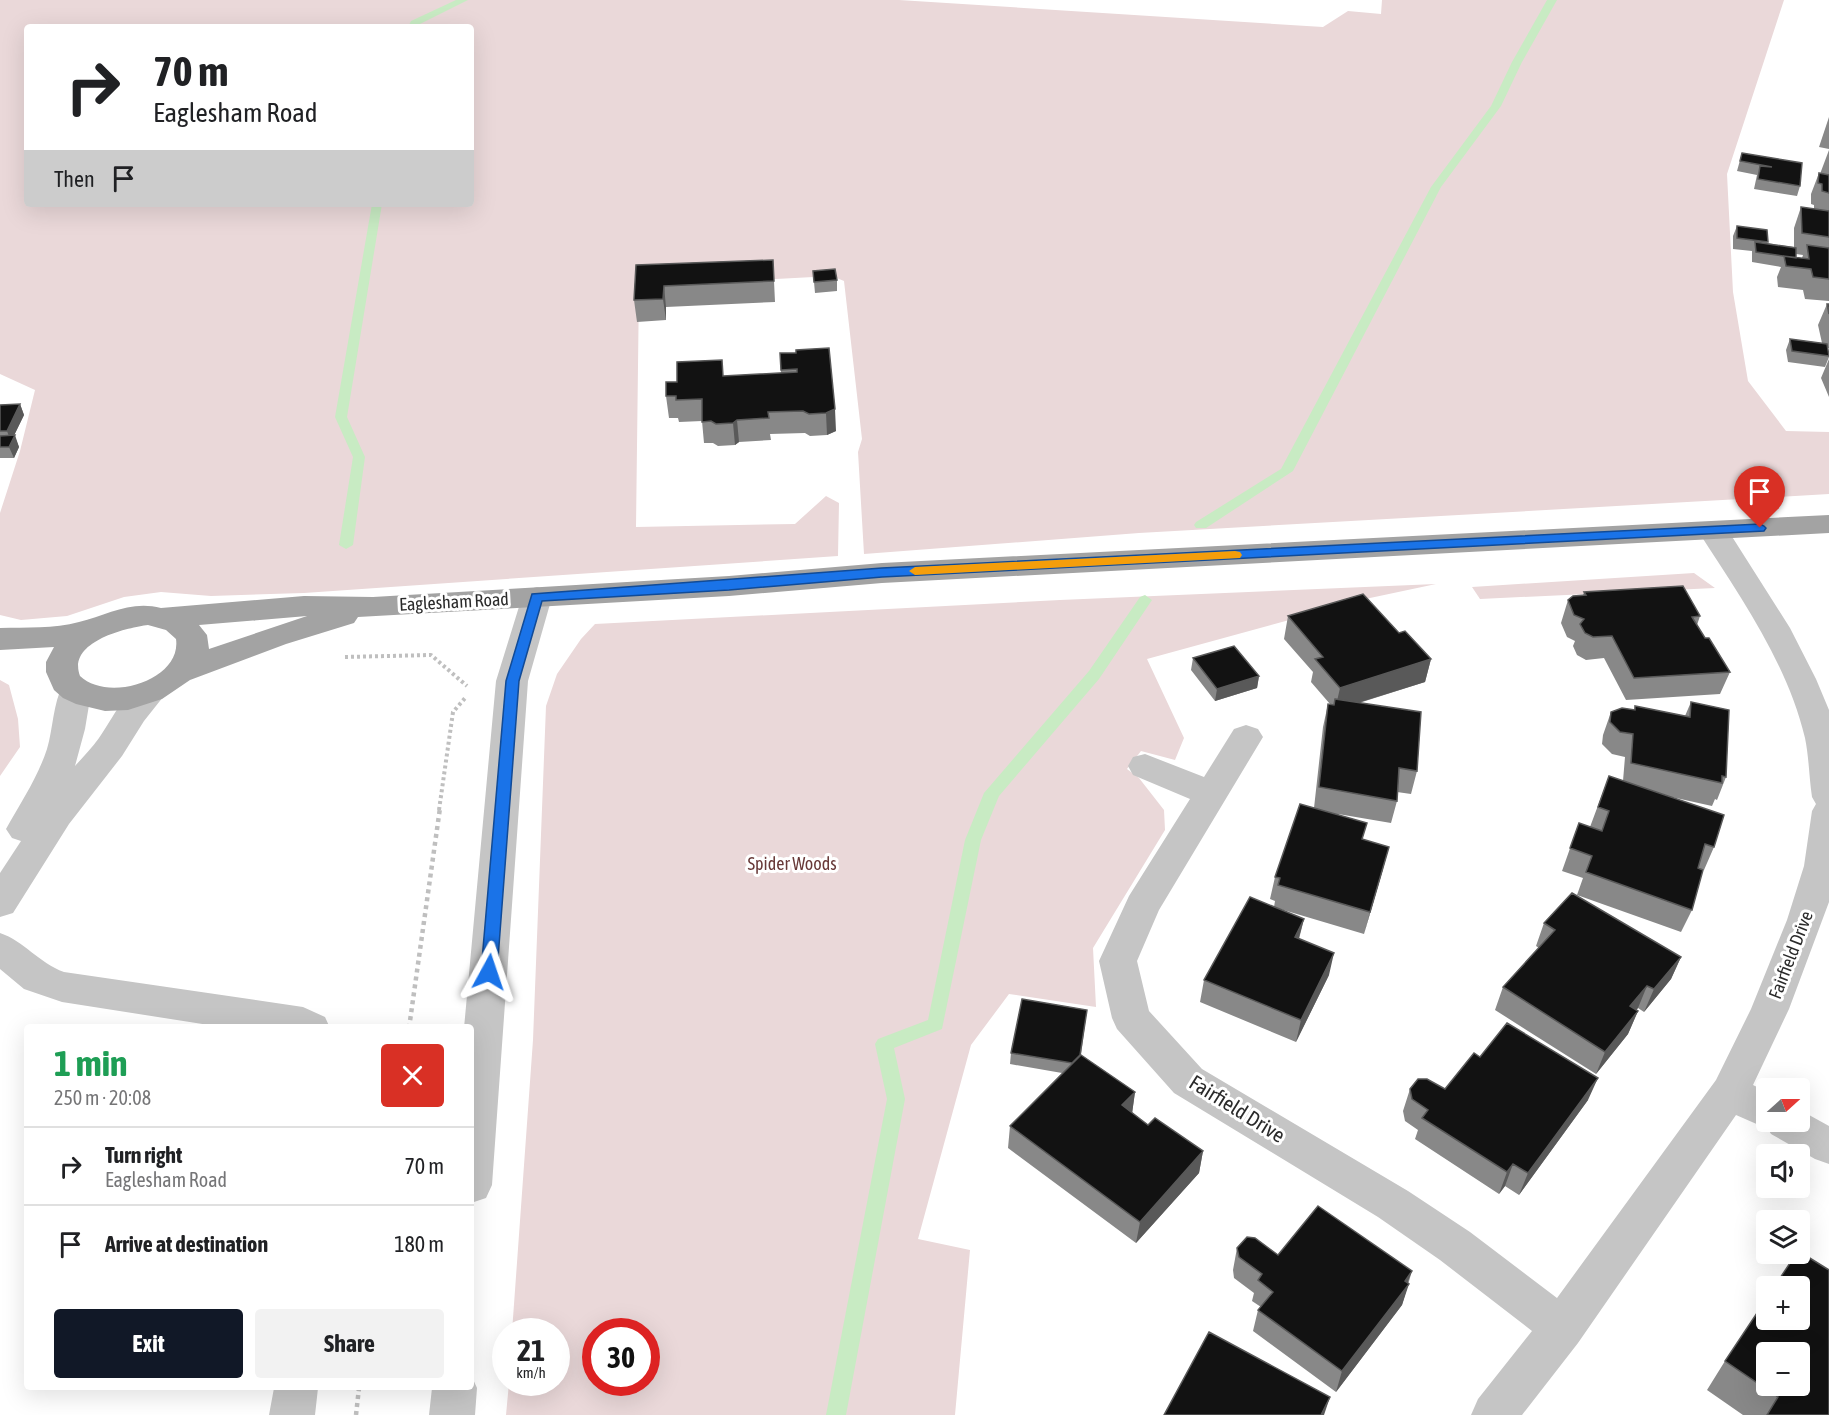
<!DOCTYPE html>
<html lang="en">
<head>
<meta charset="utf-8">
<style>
	body { margin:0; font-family:"Asap Condensed",sans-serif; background:#f2f2f2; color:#202124; height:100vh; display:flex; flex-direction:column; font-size:22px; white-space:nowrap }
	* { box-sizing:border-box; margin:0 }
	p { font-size:20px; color:#757577 }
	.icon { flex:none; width:33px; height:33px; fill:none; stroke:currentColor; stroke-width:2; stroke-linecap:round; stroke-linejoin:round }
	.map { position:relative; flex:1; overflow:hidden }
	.side { position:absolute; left:24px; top:1024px; width:450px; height:366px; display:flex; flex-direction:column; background:#fff; border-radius:6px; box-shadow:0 6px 24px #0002 }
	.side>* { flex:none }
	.hud { position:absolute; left:24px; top:24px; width:450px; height:183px; border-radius:6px; box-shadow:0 6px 24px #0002; background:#fff; color:#202124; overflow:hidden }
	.needle { width:39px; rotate:69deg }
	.fabs { position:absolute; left:1756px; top:1078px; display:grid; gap:12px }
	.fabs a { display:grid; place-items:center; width:54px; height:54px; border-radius:6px; background:#fff; box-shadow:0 6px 24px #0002; font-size:30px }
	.speed { position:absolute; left:492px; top:1318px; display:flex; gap:12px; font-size:30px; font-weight:700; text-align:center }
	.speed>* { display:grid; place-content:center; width:78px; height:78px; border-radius:50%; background:#fff; box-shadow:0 6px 24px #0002; line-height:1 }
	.speed small { font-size:15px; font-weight:400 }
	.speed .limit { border:9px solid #d22; background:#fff; color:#111 }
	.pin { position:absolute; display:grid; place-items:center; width:51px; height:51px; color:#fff; margin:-62px -26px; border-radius:50% 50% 50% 0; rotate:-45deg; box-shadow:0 0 6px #0007 }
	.pin .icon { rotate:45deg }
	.me { position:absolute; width:66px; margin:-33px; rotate:5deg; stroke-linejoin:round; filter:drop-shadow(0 0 4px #0008) }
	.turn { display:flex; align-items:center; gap:21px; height:126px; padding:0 30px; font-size:27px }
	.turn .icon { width:78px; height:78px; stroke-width:2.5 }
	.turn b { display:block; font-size:42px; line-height:51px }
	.then { display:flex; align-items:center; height:57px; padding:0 30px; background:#0003; gap:12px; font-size:22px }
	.round { display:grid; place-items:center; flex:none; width:63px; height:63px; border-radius:6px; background:#f2f2f2 }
	.head { display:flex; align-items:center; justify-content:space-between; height:102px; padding:0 30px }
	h1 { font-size:36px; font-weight:700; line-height:45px; color:#1e9e55 }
	.action { display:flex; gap:12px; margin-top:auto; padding:12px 30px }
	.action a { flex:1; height:69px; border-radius:6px; background:#111827; color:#fff; font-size:24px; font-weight:700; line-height:69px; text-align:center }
	.action a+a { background:#f2f2f2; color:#202124 }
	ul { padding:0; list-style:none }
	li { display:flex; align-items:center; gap:18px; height:78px; padding:0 30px; border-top:2px solid #e0e0e0 }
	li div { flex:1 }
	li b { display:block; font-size:22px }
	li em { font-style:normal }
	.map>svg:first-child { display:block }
	.green { fill:#ead8d9; fill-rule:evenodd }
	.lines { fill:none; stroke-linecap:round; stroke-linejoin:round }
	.stream { fill:#c8ebc3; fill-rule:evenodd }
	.path-far1 { stroke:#bfbfbf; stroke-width:4; stroke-dasharray:3 3; stroke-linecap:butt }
	.path { stroke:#bfbfbf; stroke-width:4.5; stroke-dasharray:4 4; stroke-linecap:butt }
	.minor { fill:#c5c5c5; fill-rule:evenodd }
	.major { fill:#a3a3a3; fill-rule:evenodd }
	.wall { fill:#888; fill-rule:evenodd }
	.shaded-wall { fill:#595959 }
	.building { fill:#121212; stroke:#595959; stroke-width:1.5; fill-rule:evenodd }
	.route { fill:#1a73e8; stroke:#114b97; stroke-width:1.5 }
	.slow { fill:#f59e0b }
	.labels { text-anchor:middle; stroke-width:6; stroke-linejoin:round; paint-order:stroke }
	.street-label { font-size:18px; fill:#2b2b2b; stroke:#fff }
	.park-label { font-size:18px; fill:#683938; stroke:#fff }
	.near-street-label { font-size:21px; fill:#2b2b2b; stroke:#fff }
</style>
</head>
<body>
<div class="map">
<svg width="1829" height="1415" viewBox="0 0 1829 1415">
	<rect width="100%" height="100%" fill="#fff"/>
	<path class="green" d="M0,0H899L1323,27L1348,11L1381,14L1382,0H1784L1727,174L1733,292L1748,381L1786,431L1829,432V494L1139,533L864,554L858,452L862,439L844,281L832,276L639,286L636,527L795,524L826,496L839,503L838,556L304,593L211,596L161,592L124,597L67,616L21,620L0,615V513L20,451L35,390L0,374ZM27,27H471V204H27Z
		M1694,573L1715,588L1480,599L1472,587Z
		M1436,584L1370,598L1147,659L1184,738L1175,760L1141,751L1127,769L1139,778L1164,810L1165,830L1093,948L1096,1007L1009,994L971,1045L918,1239L970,1250L955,1415H506L509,1383H556V1332H512L533,1040L546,706L557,674L581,639L595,624L1060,600ZM596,1332H646V1383H596Z
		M0,680L9,685L18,719L20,747L0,776Z"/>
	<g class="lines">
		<path class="stream" d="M456,0H468L418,25V27H408L411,21Z
			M1547,0H1557L1522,62L1501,106L1441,187L1293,471L1206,528H1196L1194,525L1196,522L1281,469L1431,187L1491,106L1512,62Z
			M372,204H382L347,417L365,457L353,545L346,549L339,545L353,457L335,417Z
			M1145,595L1152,600L1099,679L999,796L981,840L942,1029L894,1048L905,1099L846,1415H826L887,1099L875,1044L878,1039L928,1020L965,840L984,793L1089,671L1140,597Z"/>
		<path class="path-far1" d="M345,657L431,655L467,686
			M439,810L453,712L466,697"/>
		<path class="path" d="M409,1028L440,808
			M356,1415L359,1388"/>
		<path class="minor" d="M1713,522L1724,524L1790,628L1816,679L1829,710V902L1789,1009L1753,1085L1767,1092V1122H1800V1110L1829,1126V1164L1815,1159L1771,1134L1768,1129L1736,1115L1578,1343L1522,1415H1471L1478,1399L1532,1331L1440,1260L1378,1217L1174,1093L1117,1029L1112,1018L1099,961L1129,896L1190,799L1133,775L1128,766L1133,757L1145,754L1204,777L1234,729L1246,725L1258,729L1263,737L1159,910L1137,961L1149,1011L1202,1069L1408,1191L1470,1232L1557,1298L1716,1080L1751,1009L1787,920L1804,866L1812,811L1816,804L1812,797C1809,777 1809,757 1805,738C1787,662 1739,595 1698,531L1702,524Z
			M537,587L548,590L552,597L528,681L492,1185L486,1198L471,1203V1028H464L496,681L522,597L526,590Z
			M151,681L163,684L167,692L144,721L122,756L69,824L13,913L0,917V873L21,841L12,838L6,829C21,802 37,779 47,749C53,729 53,703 63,685L75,682L87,685L91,693L85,729L75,766C83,757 92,748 99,738C114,717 125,688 151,681Z
			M0,933C24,941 39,963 64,972L303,1007L325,1017L330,1028H228L62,1002L24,989L0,969Z
			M471,1375L477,1388L475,1415H429L432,1388H471Z
			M274,1388H318L315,1415H269Z"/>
		<path class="major" d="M1829,515V533L882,583L729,596L358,617L354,623L286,644L190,680L162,699L128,710L105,711L76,704L63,698L54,690L46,672V662L54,647L0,650V628C26,627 54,629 79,622C107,615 131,600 161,608L304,596L373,597L729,576L882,563ZM307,616L209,649L207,635L199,625ZM148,625L166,630L176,639C182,680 108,703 80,676C67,642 125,628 148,625Z"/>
	</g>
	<path class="wall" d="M1829,117V149L1819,147Z
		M1829,150V301L1805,299L1803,290L1778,287L1777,277L1781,267L1752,262V251L1733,249V236L1737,226L1768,242L1767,243L1794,247V228L1801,207L1814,209V205L1811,204V194L1819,173L1820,174ZM1796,254L1803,255L1802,258L1796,257Z
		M1742,153L1800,186L1797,196L1754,189L1757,175L1737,171Z
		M773,260L775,302L666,307V320L637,322L634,300L636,265Z
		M813,271L837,280V291L815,293Z
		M1827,304H1829V348H1828L1829,357L1825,367L1788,362L1786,350L1790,339L1822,343L1818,325Z
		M780,353H796L836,431L827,435L810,436L805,433L770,434L771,440L739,442L735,445L718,446L713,443H704L702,421L679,422L678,418H669L666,396L677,382L724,376L781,373Z
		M1829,359V397L1821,378Z
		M20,404L24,415L14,435L19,447L14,458H0V405Z
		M1584,592L1700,616L1697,625L1705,638L1730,672L1720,694L1626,700L1604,658L1586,660L1577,655L1573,646L1575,641L1567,637L1561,623L1568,600L1583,595Z
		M1288,616L1399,633L1431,659L1425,682L1359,703L1417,771L1411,794L1397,792V801L1391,823L1338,814L1363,839L1383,869L1364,934L1280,909L1304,919L1299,939L1329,975L1296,1042L1200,1002L1204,980L1274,907L1275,901L1270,899L1275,877L1314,808L1323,727L1328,704H1330L1311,682L1313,672L1284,639Z
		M1193,658L1259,676L1257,688L1215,701L1191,670Z
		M1691,702L1726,777L1717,800L1715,799L1712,806L1667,796L1714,847L1704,870L1698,868L1692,910L1681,932L1577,895L1583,878L1562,871L1579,823L1590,827L1609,776L1623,781L1625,757L1612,754L1602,744L1603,735L1611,712L1634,710L1635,706L1685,716Z
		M1544,923L1681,957L1671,979L1644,1012L1638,1008L1636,1010L1638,1011L1628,1034L1596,1074L1495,1010L1503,987L1539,948L1536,946Z
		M1087,1010L1081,1055L1135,1092L1132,1113L1148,1125L1203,1151L1199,1173L1136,1243L1008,1148L1010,1126L1062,1073L1010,1064L1011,1053Z
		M1480,1057L1588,1100L1519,1195L1505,1186L1499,1194L1415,1139L1418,1130L1405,1121L1403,1111L1410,1089H1445Z
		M1237,1248L1278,1255L1412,1271L1402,1305L1336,1392L1253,1331L1258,1310L1261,1307L1252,1301L1254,1293L1234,1278L1233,1270Z
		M1725,1361L1829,1415H1743L1707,1390Z"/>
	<path class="shaded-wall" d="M664,286L666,307V320L663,299Z
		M20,404L24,415L11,442L7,431Z
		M835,409L836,431L827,435L826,413Z
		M737,420L739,442L735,445L733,423Z
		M15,435L19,447L14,458L9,447Z
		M1431,659L1425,682L1335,710L1340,688Z
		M1259,676L1257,688L1215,701L1217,689Z
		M1389,847L1383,869L1364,934L1370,912Z
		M1304,919L1298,941L1295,937Z
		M1334,953L1329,975L1296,1042L1301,1020Z
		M1681,957L1671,979L1644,1012L1654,989Z
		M1647,986L1638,1008L1620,1028L1630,1006Z
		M1638,1011L1628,1034L1596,1074L1605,1052Z
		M1598,1078L1588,1100L1519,1195L1528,1173Z
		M1135,1092L1132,1114L1122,1105Z
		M1203,1151L1199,1173L1136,1243L1140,1222Z
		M1513,1164L1505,1186L1499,1194L1507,1172Z
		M1412,1271L1405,1289L1409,1284L1402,1305L1336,1392L1342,1371Z
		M1330,1397L1324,1415H1321Z"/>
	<path class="building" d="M1742,153L1802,163L1800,186L1758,179L1760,166L1772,167L1740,161Z
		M1819,173L1829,175V193L1822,191V184L1818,183Z
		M1801,207L1829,211V237L1802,233Z
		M1737,226L1767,230L1768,242L1737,238Z
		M1755,242L1796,248V258L1756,252Z
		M1807,245L1829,248V279L1813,277L1811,269L1786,266L1784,256L1809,259Z
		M773,260L774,281L664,286L663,299L634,300L636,265Z
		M835,269L837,280L814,282L813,271Z
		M1827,304H1829V314Z
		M1790,339L1827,344L1829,356L1792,351Z
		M829,348L835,409L826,413L809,414L803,411L768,412L769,418L737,420L733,423L716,424L711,421L702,422V399L676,400V396H666V382H677V362L722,360L723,376L797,372V369L781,370L780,353H796V350Z
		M20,404L7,431H0V405Z
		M15,435L9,447H0V436Z
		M1683,586L1700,616L1692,617L1705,638H1709L1730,672L1634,678L1612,636L1593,637L1585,633L1580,624L1584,619L1574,615L1568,600L1573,596L1586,595L1584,592Z
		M1363,594L1399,633L1405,631L1431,659L1340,688L1315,659L1323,657L1288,616Z
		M1234,646L1259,676L1217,689L1193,658Z
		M1335,699L1421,712L1417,771L1399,768L1397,801L1319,787L1328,704L1334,705Z
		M1691,702L1729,710L1726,777L1722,776V783L1631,763L1633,734L1620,732L1610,722L1611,712L1622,708L1635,710V706L1690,717Z
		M1609,776L1724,815L1714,847L1705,844L1698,868L1703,870L1692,910L1586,872L1592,856L1570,848L1579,823L1602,831L1609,811L1598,807Z
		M1300,804L1367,823L1362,839L1389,847L1370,912L1278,885L1280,878L1275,877Z
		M1572,893L1681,957L1654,989L1647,986L1630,1006L1638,1011L1605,1052L1503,987L1555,930L1544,923Z
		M1250,897L1304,919L1295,937L1334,953L1301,1020L1204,980Z
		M1022,999L1087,1010L1080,1055L1072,1063L1011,1053Z
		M1507,1023L1598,1078L1528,1173L1513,1164L1507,1172L1422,1118L1428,1110L1412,1099L1410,1089L1418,1079H1427L1445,1089L1474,1053L1480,1057Z
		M1081,1055L1135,1092L1122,1105L1148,1125L1155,1118L1203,1151L1140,1222L1010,1126Z
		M1318,1206L1412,1271L1405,1281L1409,1284L1342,1371L1258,1310L1273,1292L1258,1280L1262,1274L1239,1257L1237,1248L1247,1237L1255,1238L1278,1255Z
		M1800,1252L1829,1270V1415H1767L1778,1397L1725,1361L1767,1298V1320H1800V1287H1774L1796,1254H1800ZM1767,1353H1800V1386H1767Z
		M1209,1332L1330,1397L1321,1415H1164Z"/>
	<path class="route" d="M1760,524L1764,526L1766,528L1764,531L882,577L729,590L542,601L519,681L497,972L494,976L489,978L483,976L481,972L506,681L532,594L882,568Z"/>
	<path class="slow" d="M1235,551L1240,552L1242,555L1240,558L915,575L909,571L915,567Z"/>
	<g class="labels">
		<g class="street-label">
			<text transform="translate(454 602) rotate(-3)" y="6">Eaglesham Road</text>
			<text transform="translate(1791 955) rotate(-69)" y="6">Fairfield Drive</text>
		</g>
		<g class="park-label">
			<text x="792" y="870">Spider Woods</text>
		</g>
		<g class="near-street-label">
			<text transform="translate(1237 1109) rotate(32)" y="7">Fairfield Drive</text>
		</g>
	</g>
</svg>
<div class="fabs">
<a><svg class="needle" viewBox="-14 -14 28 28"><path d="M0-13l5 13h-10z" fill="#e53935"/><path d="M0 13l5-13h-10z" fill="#757577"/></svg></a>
<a><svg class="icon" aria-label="sound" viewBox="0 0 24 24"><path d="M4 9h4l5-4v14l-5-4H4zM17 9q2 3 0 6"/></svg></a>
<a><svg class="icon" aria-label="layers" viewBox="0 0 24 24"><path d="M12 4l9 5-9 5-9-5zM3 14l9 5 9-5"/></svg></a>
<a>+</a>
<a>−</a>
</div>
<div class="speed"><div>21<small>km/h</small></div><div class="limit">30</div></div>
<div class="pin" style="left:1760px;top:528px;background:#d93025"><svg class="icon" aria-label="arrive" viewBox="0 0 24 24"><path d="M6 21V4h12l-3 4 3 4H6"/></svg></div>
<svg class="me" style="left:489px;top:972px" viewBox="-20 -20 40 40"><path d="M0-17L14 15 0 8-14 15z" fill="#1a73e8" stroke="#fff" stroke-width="4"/></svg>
<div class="hud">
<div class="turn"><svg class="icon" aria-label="right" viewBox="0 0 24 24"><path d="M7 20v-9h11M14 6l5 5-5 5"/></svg><div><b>70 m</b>Eaglesham Road</div></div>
<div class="then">Then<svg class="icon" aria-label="arrive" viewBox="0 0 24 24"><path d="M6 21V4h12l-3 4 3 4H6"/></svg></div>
</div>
<section class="side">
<div class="head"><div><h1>1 min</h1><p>250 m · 20:08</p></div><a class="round" style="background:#d93025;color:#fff"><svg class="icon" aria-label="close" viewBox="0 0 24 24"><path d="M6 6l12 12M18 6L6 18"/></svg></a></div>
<ul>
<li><svg class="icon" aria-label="right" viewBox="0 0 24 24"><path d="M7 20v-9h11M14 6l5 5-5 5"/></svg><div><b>Turn right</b><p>Eaglesham Road</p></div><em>70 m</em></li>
<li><svg class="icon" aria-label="arrive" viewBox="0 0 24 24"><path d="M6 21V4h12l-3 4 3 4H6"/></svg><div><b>Arrive at destination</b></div><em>180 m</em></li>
</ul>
<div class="action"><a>Exit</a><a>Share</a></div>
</section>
</div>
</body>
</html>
